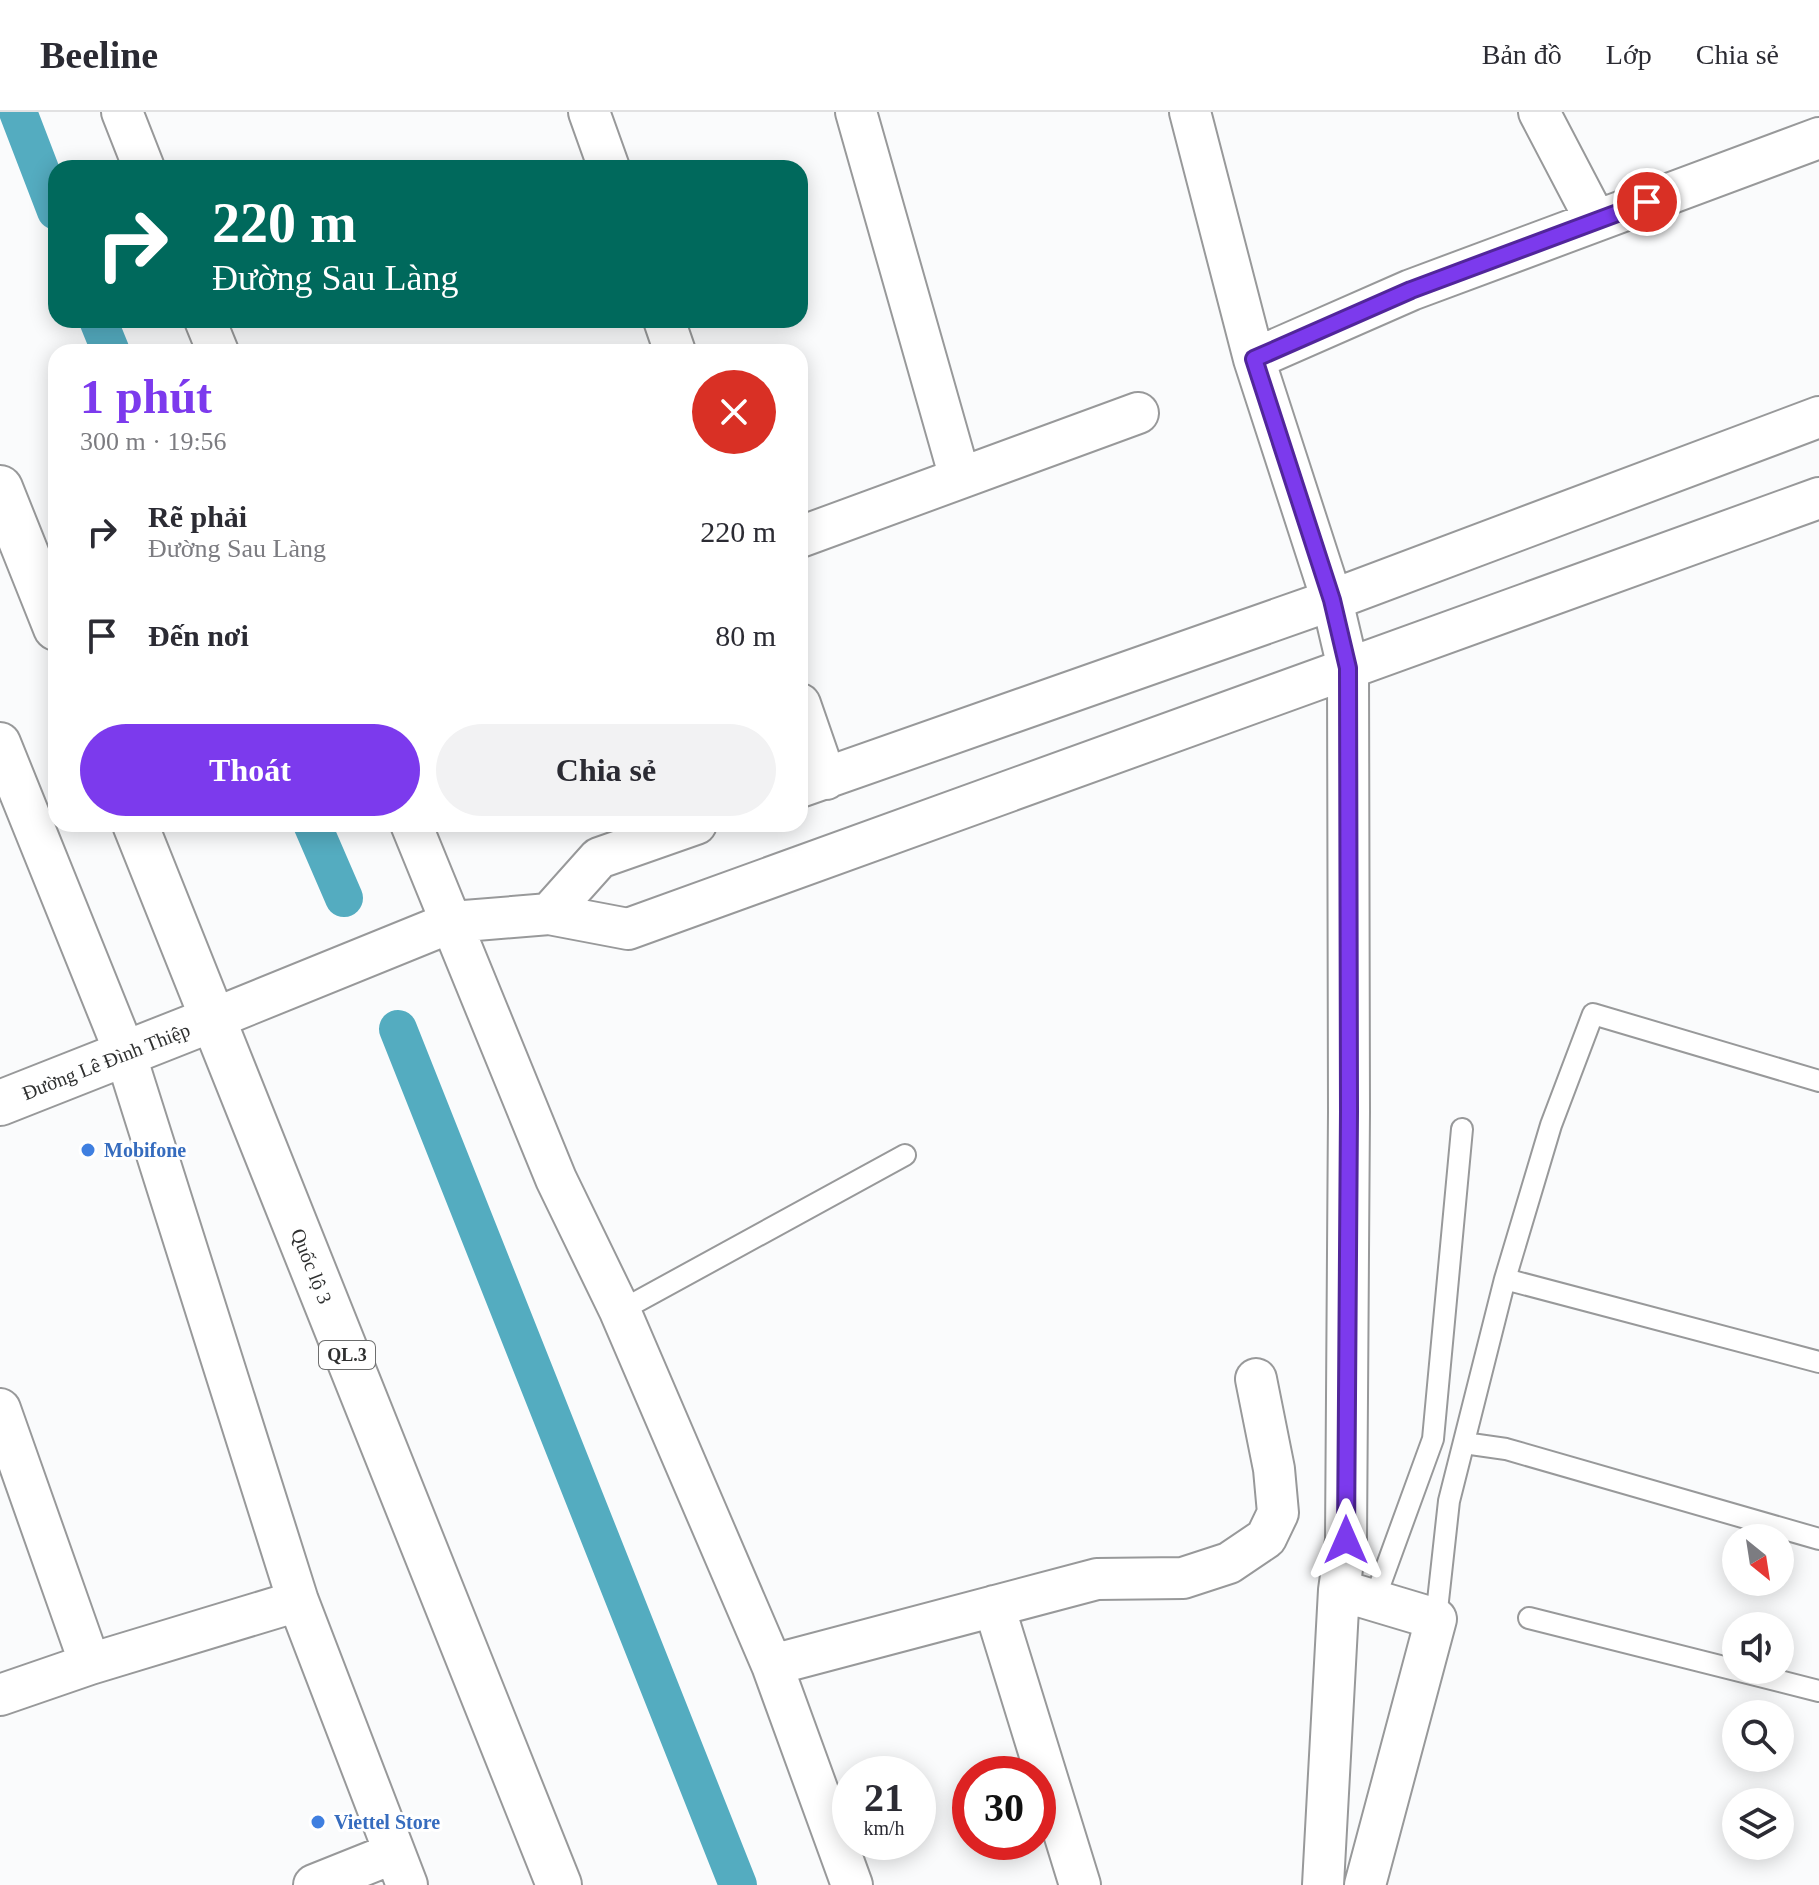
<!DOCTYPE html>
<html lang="vi">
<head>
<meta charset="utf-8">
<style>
	body { margin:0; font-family:Georgia,serif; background:#f2f2f3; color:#2b2b33; height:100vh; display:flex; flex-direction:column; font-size:30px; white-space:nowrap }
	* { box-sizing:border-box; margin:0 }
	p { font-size:26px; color:#7c7c81 }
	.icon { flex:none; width:44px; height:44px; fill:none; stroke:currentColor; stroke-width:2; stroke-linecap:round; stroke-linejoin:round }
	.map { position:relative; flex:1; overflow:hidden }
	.panel { position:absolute; left:48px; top:232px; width:760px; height:488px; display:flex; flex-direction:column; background:#fff; border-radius:24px; box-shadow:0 4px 20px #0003 }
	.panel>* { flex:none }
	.hud { position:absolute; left:48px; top:48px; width:760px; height:168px; border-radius:24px; box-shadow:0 4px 20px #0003; background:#00695c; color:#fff; overflow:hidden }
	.needle { width:52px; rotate:150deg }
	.controls { position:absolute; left:1722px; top:1412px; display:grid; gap:16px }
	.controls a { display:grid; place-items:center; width:72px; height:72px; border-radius:50%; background:#fff; box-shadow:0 4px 20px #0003; font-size:40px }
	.speed { position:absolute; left:832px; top:1644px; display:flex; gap:16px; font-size:40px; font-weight:700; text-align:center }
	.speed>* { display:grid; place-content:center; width:104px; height:104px; border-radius:50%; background:#fff; box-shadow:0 4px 20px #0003; line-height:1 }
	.speed small { font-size:20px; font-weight:400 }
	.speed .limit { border:12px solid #d22; background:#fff; color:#111 }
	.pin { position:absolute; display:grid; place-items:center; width:68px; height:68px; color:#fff; margin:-34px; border:4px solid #fff; border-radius:50%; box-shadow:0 2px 8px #0007 }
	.me { position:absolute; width:88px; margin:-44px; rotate:0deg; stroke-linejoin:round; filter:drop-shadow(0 0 6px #0008) }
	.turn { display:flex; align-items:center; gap:28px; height:168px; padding:0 32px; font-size:36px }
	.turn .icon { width:104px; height:104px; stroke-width:2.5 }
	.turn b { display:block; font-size:56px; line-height:68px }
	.round { display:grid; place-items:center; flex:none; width:84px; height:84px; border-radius:42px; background:#f2f2f3 }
	.summary { display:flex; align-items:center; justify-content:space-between; height:136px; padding:0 32px }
	h1 { font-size:48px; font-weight:700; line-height:60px; color:#7c3aed }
	.button { display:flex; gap:16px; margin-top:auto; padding:16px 32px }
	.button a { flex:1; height:92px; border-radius:48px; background:#7c3aed; color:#fff; font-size:32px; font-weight:700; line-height:92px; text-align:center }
	.button a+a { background:#f2f2f3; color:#2b2b33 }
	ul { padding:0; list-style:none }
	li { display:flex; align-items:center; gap:24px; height:104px; padding:0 32px }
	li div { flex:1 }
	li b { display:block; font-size:30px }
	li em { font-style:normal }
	header { display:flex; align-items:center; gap:48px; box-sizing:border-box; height:112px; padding:0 40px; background:#fff; border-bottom:2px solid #e1e1e2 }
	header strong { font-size:38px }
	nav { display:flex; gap:44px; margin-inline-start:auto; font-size:28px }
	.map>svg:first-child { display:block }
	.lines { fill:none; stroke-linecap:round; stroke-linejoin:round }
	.canal { stroke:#54acc0; stroke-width:38 }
	.service-casing { stroke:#98999a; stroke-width:24 }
	.minor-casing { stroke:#98999a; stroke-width:44 }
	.tertiary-casing { stroke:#98999a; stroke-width:48 }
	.trunk-casing { stroke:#98999a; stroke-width:48 }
	.service { stroke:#fff; stroke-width:20 }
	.minor { stroke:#fff; stroke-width:40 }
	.tertiary { stroke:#fff; stroke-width:44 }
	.trunk { stroke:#fff; stroke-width:44 }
	.route-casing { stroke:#51269a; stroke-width:20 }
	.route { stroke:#7c3aed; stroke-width:14 }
	.shop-dot { fill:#3f7fe0; stroke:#fff; stroke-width:3 }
	.labels { text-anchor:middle; stroke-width:6; stroke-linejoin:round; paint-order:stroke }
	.shield { fill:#fff; stroke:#6d6e6e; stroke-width:2 }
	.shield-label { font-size:18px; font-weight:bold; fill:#2f3030 }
	.street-label { font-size:20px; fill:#2f3030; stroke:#fff }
	.shop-label { font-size:20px; font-weight:bold; fill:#366cbe; stroke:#fff; text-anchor:start }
</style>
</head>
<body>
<header>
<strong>Beeline</strong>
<nav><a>Bản đồ</a><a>Lớp</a><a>Chia sẻ</a></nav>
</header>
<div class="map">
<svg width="1819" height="1773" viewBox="0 0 1819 1773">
	<rect width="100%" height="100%" fill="#fafbfc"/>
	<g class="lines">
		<path class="canal" d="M18,0L56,99
			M98,208L111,240
			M312,712L344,786
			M398,917L738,1773"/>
		<g class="service-casing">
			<path id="service" d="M1505,1167L1819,1250
				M620,1199L905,1043
				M1464,1331L1506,1337L1819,1427
				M1374,1489L1433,1327L1462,1017
				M1529,1506L1819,1579
				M1436,1507L1449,1389L1505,1167L1551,1013L1593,902L1819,969"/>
		</g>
		<g class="minor-casing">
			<path id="minor" d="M122,0L144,56
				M589,0L609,56
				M856,0L960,366
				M1190,0L1254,247L1332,488L1348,556L1349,999L1346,1428L1339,1478L1323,1773
				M1539,0L1596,109
				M205,208L218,240
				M664,208L675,240
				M1254,247L1411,178L1819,26
				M800,425L1138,301
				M800,592L826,667
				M0,631L125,941L298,1489L407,1773
				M800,675L1332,488L1819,305
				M411,712L556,1067L620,1199L772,1553L852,1773
				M696,712L599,746L549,802L628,817L1819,386
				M213,907L452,810L549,802
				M0,1297L90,1552
				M1339,1478L1436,1507L1365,1773
				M994,1494L1080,1773
				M772,1553L1097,1467L1183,1466L1229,1451L1266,1426L1278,1401L1274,1357L1256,1267
				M0,1583L90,1552L298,1489
				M314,1773L394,1741"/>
		</g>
		<g class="tertiary-casing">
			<g id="tertiary">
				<path id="s1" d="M0,991L213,907"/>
			</g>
		</g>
		<g class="trunk-casing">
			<g id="trunk">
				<path d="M0,376L56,516"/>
				<path id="s2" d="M135,712L559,1773"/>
			</g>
		</g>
		<use href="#service" class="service"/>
		<use href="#minor" class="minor"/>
		<use href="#tertiary" class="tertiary"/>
		<use href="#trunk" class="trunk"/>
	</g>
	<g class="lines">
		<g class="route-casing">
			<path id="route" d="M1346,1428L1349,999L1348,556L1332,488L1254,247L1411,178L1647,90"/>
		</g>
		<use href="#route" class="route"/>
	</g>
	<g class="shop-dot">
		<circle cx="88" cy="1038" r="8"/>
		<circle cx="318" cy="1710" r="8"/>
	</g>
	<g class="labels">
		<rect class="shield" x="319" y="1229" width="56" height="28" rx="6"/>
		<g class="shield-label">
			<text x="347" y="1249">QL.3</text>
		</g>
		<g class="street-label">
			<text dy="7" stroke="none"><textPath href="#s1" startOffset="114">Đường Lê Đình Thiệp</textPath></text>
			<text dy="7" stroke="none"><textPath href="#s2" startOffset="476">Quốc lộ 3</textPath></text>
		</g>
		<g class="shop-label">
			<text x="104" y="1045">Mobifone</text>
			<text x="334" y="1717">Viettel Store</text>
		</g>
	</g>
</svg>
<div class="controls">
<a><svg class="needle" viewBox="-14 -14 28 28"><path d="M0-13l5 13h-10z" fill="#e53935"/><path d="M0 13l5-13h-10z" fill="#7c7c81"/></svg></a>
<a><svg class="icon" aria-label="sound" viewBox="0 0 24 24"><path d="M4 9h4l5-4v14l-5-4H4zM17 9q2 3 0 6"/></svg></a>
<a><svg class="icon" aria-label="search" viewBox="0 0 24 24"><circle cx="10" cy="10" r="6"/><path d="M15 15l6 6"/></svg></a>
<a><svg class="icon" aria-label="layers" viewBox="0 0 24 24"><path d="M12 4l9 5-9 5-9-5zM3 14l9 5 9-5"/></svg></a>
</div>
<div class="speed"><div>21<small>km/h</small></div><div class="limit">30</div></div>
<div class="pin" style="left:1647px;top:90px;background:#d93025"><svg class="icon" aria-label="arrive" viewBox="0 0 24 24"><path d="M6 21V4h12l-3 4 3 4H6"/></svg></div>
<svg class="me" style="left:1346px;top:1428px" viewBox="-20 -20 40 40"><path d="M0-17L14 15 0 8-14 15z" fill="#7c3aed" stroke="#fff" stroke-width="4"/></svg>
<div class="hud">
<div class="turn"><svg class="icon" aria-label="right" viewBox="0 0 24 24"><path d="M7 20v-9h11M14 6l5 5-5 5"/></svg><div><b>220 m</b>Đường Sau Làng</div></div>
</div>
<section class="panel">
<div class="summary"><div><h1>1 phút</h1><p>300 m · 19:56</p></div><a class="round" style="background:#d93025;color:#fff"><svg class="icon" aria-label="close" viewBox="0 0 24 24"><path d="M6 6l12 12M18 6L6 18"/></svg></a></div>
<ul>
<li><svg class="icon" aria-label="right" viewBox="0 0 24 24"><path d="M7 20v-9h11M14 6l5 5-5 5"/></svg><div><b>Rẽ phải</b><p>Đường Sau Làng</p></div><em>220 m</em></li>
<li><svg class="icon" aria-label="arrive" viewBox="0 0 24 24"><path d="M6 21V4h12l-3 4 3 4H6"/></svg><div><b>Đến nơi</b></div><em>80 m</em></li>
</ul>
<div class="button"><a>Thoát</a><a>Chia sẻ</a></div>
</section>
</div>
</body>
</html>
